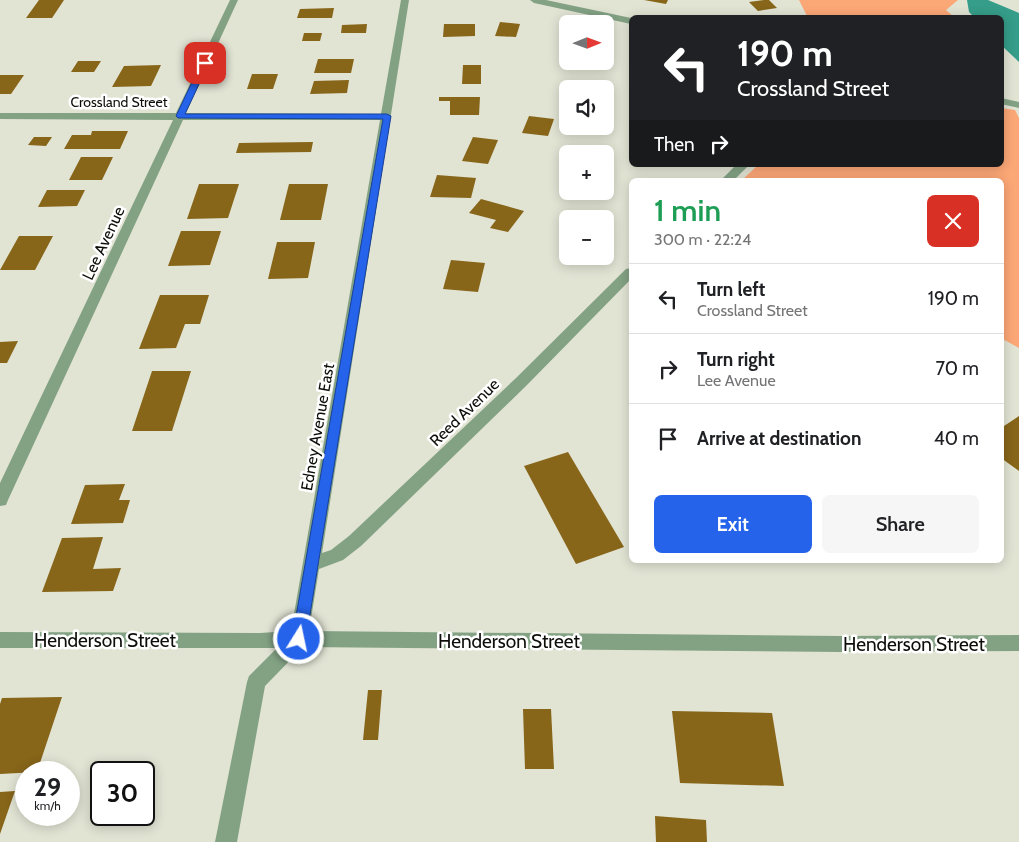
<!DOCTYPE html>
<html lang="en">
<head>
<meta charset="utf-8">
<style>
	body { margin:0; font-family:Cabin,sans-serif; background:#f6f6f6; color:#202124; height:100vh; display:flex; flex-direction:column; font-size:19px; white-space:nowrap }
	* { box-sizing:border-box; margin:0 }
	p { font-size:16px; color:#757577 }
	.icon { flex:none; width:28px; height:28px; fill:none; stroke:currentColor; stroke-width:2; stroke-linecap:round; stroke-linejoin:round }
	.map { position:relative; flex:1; overflow:hidden }
	.drawer { position:absolute; left:629px; top:178px; width:375px; height:385px; display:flex; flex-direction:column; background:#fff; border-radius:8px; box-shadow:0 2px 12px #0003 }
	.drawer>* { flex:none }
	.guide { position:absolute; left:629px; top:15px; width:375px; height:152px; border-radius:8px; box-shadow:0 2px 12px #0003; background:#202124; color:#fff; overflow:hidden }
	.needle { width:32px; rotate:89deg }
	.tools { position:absolute; left:559px; top:15px; display:grid; gap:10px }
	.tools a { display:grid; place-items:center; width:55px; height:55px; border-radius:8px; background:#fff; box-shadow:0 2px 12px #0003; font-size:25px }
	.speed { position:absolute; left:15px; top:761px; display:flex; gap:10px; font-size:25px; font-weight:700; text-align:center }
	.speed>* { display:grid; place-content:center; width:65px; height:65px; border-radius:50%; background:#fff; box-shadow:0 2px 12px #0003; line-height:1 }
	.speed small { font-size:12px; font-weight:400 }
	.speed .limit { border:2px solid #111; border-radius:8px; background:#fff; color:#111 }
	.pin { position:absolute; display:grid; place-items:center; width:42px; height:42px; color:#fff; margin:-21px; border-radius:10px; box-shadow:0 2px 8px #0006 }
	.me { position:absolute; width:55px; margin:-28px; rotate:10deg; stroke-linejoin:round; filter:drop-shadow(0 0 4px #0008) }
	.turn { display:flex; align-items:center; gap:18px; height:105px; padding:0 25px; font-size:22px }
	.turn .icon { width:65px; height:65px; stroke-width:2.5 }
	.turn b { display:block; font-size:35px; line-height:42px }
	.then { display:flex; align-items:center; height:48px; padding:0 25px; background:#0003; gap:10px; font-size:19px }
	.round { display:grid; place-items:center; flex:none; width:52px; height:52px; border-radius:8px; background:#f6f6f6 }
	.summary { display:flex; align-items:center; justify-content:space-between; height:85px; padding:0 25px }
	h1 { font-size:30px; font-weight:600; line-height:38px; color:#1e9e55 }
	.button { display:flex; gap:10px; margin-top:auto; padding:10px 25px }
	.button a { flex:1; height:58px; border-radius:8px; background:#2563eb; color:#fff; font-size:20px; font-weight:600; line-height:58px; text-align:center }
	.button a+a { background:#f6f6f6; color:#202124 }
	ul { padding:0; list-style:none }
	li { display:flex; align-items:center; gap:15px; height:70px; padding:0 25px; border-top:1px solid #e0e0e0 }
	li div { flex:1 }
	li b { display:block; font-size:19px }
	li em { font-style:normal }
	.map>svg:first-child { display:block }
	.green { fill:#fca776 }
	.water { fill:#359d89 }
	.building { fill:#876519 }
	.lines { fill:none; stroke-linecap:round; stroke-linejoin:round }
	.minor { fill:#83a284; fill-rule:evenodd }
	.route { fill:#2563eb; stroke:#184099 }
	.labels { text-anchor:middle; stroke-width:5; stroke-linejoin:round; paint-order:stroke }
	.far-street-label { font-size:14px; fill:#0d0e09; stroke:#fff }
	.street-label { font-size:16px; fill:#0d0e09; stroke:#fff }
	.near-street-label { font-size:19px; fill:#0d0e09; stroke:#fff }
</style>
</head>
<body>
<div class="map">
<svg width="1019" height="842" viewBox="0 0 1019 842">
	<rect width="100%" height="100%" fill="#e1e3d3"/>
	<path class="green" d="M799,0H958L946,10L954,17L808,18Z
		M1001,108L1015,110L1019,118V348L1001,338V180H742L758,165H1001Z"/>
	<path class="water" d="M967,0H988L1019,13V62L1001,45V18L974,17L969,12Z"/>
	<path class="building" d="M39,0H64L52,18H26Z
		M644,0H668L666,4Z
		M764,0H769L777,8L758,11L749,2Z
		M334,8L332,18H297L300,9Z
		M500,22L520,24L516,37L495,36Z
		M367,24L366,33H341L342,25Z
		M444,24H475V36L443,37Z
		M304,33H322L320,41H302Z
		M318,59H354L351,73H314Z
		M78,61H101L94,72H71Z
		M161,65L151,86L112,87L124,66Z
		M463,65H481V84H462Z
		M252,74H278L273,89H247Z
		M0,75H24L11,94H0Z
		M349,80L347,93L310,94L314,81Z
		M439,97H480L479,115H450V101H439Z
		M529,116L554,119L548,136L522,133Z
		M92,131H128L120,149H64L72,135H91Z
		M34,137H52L46,146L28,145Z
		M473,137L498,140L488,164L462,161Z
		M313,142L311,152L236,153L239,143Z
		M81,157H113L102,180H69Z
		M437,175L476,178L471,198L430,197Z
		M199,184H239L228,218L187,219Z
		M289,184H328L321,220H280Z
		M47,190H85L77,206L38,207Z
		M481,199L524,211L508,232L490,228L496,220L469,213Z
		M181,231H221L210,265L168,266Z
		M19,236H53L35,270H0Z
		M277,242H315L308,278L268,279Z
		M451,260L485,263L478,292L443,289Z
		M160,295H209L200,324H185L176,348L139,349Z
		M18,341L7,363H0V342Z
		M152,371H191L172,431H132Z
		M1019,416V471L1001,458V428Z
		M568,452L624,547L576,564L524,466Z
		M125,484L119,500H130L123,523L71,524L85,485Z
		M103,537L93,569L121,568L113,591L42,592L62,538Z
		M368,690H382L378,740H363Z
		M62,697L37,772L0,774V704L2,698Z
		M523,709H551L554,769H525Z
		M672,711L772,713L784,786L680,783Z
		M15,791L0,834V792Z
		M655,816L706,820L707,842H656Z"/>
	<g class="lines">
		<path class="minor" d="M230,0H238L186,113L381,114L401,0H409L322,553L331,550L349,536L516,378L626,269L631,268V279L526,386L361,546L343,560L319,569L309,631L840,636L1019,635V651L840,652L303,647L265,686L237,842H215L247,682L249,676L277,648H0V632L260,633L291,631L380,120H183L8,500L6,505L0,506V483L173,120L0,119V113H176Z
			M530,0H546L631,18V24L534,3Z
			M1001,98L1019,102V108L1001,104Z
			M736,165H749L734,180H721Z"/>
	</g>
	<path class="route" d="M202,61L209,63L185,114H387L391,116L306,639L304,643L299,645L294,643L292,639L383,119L178,118L176,116Z"/>
	<g class="labels">
		<g class="far-street-label">
			<text x="119" y="107">Crossland Street</text>
		</g>
		<g class="street-label">
			<text transform="translate(103 243) rotate(-65)" y="6">Lee Avenue</text>
			<text transform="translate(464 412) rotate(-44)" y="6">Reed Avenue</text>
			<text transform="translate(317 427) rotate(-80)" y="6">Edney Avenue East</text>
		</g>
		<g class="near-street-label">
			<text x="105" y="647">Henderson Street</text>
			<text x="509" y="648">Henderson Street</text>
			<text x="914" y="651">Henderson Street</text>
		</g>
	</g>
</svg>
<div class="tools">
<a><svg class="needle" viewBox="-14 -14 28 28"><path d="M0-13l5 13h-10z" fill="#e53935"/><path d="M0 13l5-13h-10z" fill="#757577"/></svg></a>
<a><svg class="icon" aria-label="sound" viewBox="0 0 24 24"><path d="M4 9h4l5-4v14l-5-4H4zM17 9q2 3 0 6"/></svg></a>
<a>+</a>
<a>−</a>
</div>
<div class="speed"><div>29<small>km/h</small></div><div class="limit">30</div></div>
<div class="pin" style="left:205px;top:63px;background:#d93025"><svg class="icon" aria-label="arrive" viewBox="0 0 24 24"><path d="M6 21V4h12l-3 4 3 4H6"/></svg></div>
<svg class="me" style="left:299px;top:639px" viewBox="-20 -20 40 40"><circle r="17" fill="#2563eb" stroke="#fff" stroke-width="3"/><path d="M0-11L8 9 0 5-8 9z" fill="#fff"/></svg>
<div class="guide">
<div class="turn"><svg class="icon" aria-label="left" viewBox="0 0 24 24"><path d="M17 20v-9H6M10 6l-5 5 5 5"/></svg><div><b>190 m</b>Crossland Street</div></div>
<div class="then">Then<svg class="icon" aria-label="right" viewBox="0 0 24 24"><path d="M7 20v-9h11M14 6l5 5-5 5"/></svg></div>
</div>
<section class="drawer">
<div class="summary"><div><h1>1 min</h1><p>300 m · 22:24</p></div><a class="round" style="background:#d93025;color:#fff"><svg class="icon" aria-label="close" viewBox="0 0 24 24"><path d="M6 6l12 12M18 6L6 18"/></svg></a></div>
<ul>
<li><svg class="icon" aria-label="left" viewBox="0 0 24 24"><path d="M17 20v-9H6M10 6l-5 5 5 5"/></svg><div><b>Turn left</b><p>Crossland Street</p></div><em>190 m</em></li>
<li><svg class="icon" aria-label="right" viewBox="0 0 24 24"><path d="M7 20v-9h11M14 6l5 5-5 5"/></svg><div><b>Turn right</b><p>Lee Avenue</p></div><em>70 m</em></li>
<li><svg class="icon" aria-label="arrive" viewBox="0 0 24 24"><path d="M6 21V4h12l-3 4 3 4H6"/></svg><div><b>Arrive at destination</b></div><em>40 m</em></li>
</ul>
<div class="button"><a>Exit</a><a>Share</a></div>
</section>
</div>
</body>
</html>
